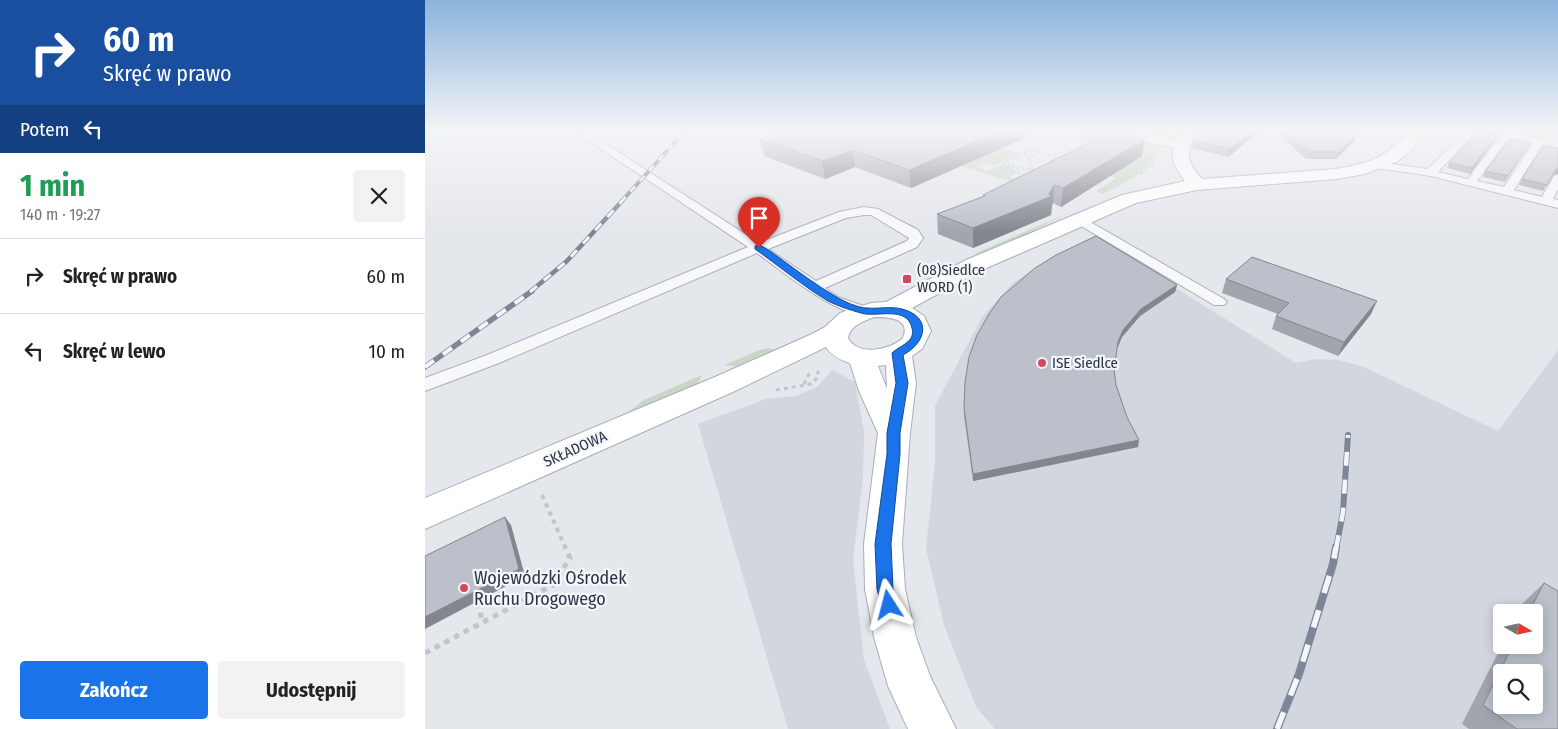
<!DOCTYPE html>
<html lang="pl">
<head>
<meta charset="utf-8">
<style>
	body { margin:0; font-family:"Fira Sans Condensed",sans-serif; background:#f2f2f2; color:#222; height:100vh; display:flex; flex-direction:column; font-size:19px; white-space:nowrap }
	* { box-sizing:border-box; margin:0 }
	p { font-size:16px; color:#767676 }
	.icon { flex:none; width:28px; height:28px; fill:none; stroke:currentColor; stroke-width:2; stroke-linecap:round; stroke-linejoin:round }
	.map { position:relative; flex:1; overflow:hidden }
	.side { display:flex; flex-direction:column; background:#fff; width:425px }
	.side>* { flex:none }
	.top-card { background:#1a4fa0; color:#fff; overflow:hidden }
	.needle { width:32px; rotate:99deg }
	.controls { position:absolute; left:1068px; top:604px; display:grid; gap:10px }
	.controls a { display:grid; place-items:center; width:50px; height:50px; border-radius:5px; background:#fff; box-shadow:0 2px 12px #0003; font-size:25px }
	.pin { position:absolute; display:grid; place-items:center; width:42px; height:42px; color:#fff; margin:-51px -21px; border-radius:50% 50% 50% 0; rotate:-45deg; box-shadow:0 0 5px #0007 }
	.pin .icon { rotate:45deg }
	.me { position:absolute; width:55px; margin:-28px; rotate:351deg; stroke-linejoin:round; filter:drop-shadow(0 0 4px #0008) }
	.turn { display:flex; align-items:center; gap:18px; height:105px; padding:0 20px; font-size:22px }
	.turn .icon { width:65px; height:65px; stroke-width:2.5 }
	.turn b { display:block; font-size:35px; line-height:42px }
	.then { display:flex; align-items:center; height:48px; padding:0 20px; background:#0003; gap:10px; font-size:19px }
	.round { display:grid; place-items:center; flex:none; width:52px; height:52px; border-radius:5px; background:#f2f2f2 }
	.summary { display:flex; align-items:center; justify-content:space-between; height:85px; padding:0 20px }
	h1 { font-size:30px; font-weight:700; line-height:38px; color:#1e9e55 }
	.cta { display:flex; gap:10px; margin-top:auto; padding:10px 20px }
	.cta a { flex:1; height:58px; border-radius:5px; background:#1a73e8; color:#fff; font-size:20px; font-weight:700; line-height:58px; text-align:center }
	.cta a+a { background:#f2f2f2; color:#222 }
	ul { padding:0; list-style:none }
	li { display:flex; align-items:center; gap:15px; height:75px; padding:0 20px; border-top:1px solid #e0e0e0 }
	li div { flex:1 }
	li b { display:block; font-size:19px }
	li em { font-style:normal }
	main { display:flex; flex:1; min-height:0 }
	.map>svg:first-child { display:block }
	.built { fill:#d2d6de; fill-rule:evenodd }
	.green { fill:#c9d6c5 }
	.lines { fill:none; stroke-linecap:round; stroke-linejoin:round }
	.lane-casing { stroke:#a9aeb7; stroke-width:2 }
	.street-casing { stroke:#a9aeb7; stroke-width:2 }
	.secondary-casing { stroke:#a9aeb7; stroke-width:2 }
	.path-far3 { stroke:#c2c5cb; stroke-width:2; stroke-dasharray:2.5 2.5; stroke-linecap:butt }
	.path-far2 { stroke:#c2c5cb; stroke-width:3; stroke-dasharray:4 4; stroke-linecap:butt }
	.path-far1 { stroke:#c2c5cb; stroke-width:4; stroke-dasharray:4.5 4.5; stroke-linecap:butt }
	.path { stroke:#c2c5cb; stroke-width:5; stroke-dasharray:5.5 5.5; stroke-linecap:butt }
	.lane { fill:#f7f8fa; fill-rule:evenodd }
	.street { fill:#f7f8fa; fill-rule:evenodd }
	.secondary { fill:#fff; fill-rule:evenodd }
	.rail-far4-casing { stroke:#7d8696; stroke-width:4 }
	.rail-far3-casing { stroke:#7d8696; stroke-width:4.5 }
	.rail-far2-casing { stroke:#7d8696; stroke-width:5.5 }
	.rail-far1-casing { stroke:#7d8696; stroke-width:6 }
	.rail-casing { stroke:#7d8696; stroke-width:8 }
	.rail-far4 { stroke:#f4f6f9; stroke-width:2.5; stroke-dasharray:7; stroke-linecap:butt }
	.rail-far3 { stroke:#f4f6f9; stroke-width:3; stroke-dasharray:9; stroke-linecap:butt }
	.rail-far2 { stroke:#f4f6f9; stroke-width:4; stroke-dasharray:11; stroke-linecap:butt }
	.rail-far1 { stroke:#f4f6f9; stroke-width:4.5; stroke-dasharray:14; stroke-linecap:butt }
	.rail { stroke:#f4f6f9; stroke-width:5.5; stroke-dasharray:18; stroke-linecap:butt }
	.wall { fill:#a1a5ae }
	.shaded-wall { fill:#83868d }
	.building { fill:#bbc0ca; stroke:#83868d; fill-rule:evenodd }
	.route { fill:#1a73e8; stroke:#114b97 }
	.poi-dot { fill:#d1495b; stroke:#f4f6f9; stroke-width:2 }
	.labels { text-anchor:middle; stroke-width:4.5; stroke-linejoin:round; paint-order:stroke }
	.poi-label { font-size:15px; fill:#2b3445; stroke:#f4f6f9; text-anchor:start }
	.street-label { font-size:15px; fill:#2b3445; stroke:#f4f6f9 }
	.near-poi-label { font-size:18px; fill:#2b3445; stroke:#f4f6f9; text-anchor:start }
</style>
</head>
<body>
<main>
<section class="side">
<div class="top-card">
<div class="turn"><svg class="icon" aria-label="right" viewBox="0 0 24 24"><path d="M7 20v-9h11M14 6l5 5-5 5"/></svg><div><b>60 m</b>Skręć w prawo</div></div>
<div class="then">Potem<svg class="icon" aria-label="left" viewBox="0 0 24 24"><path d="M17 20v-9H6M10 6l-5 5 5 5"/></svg></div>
</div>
<div class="summary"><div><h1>1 min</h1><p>140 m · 19:27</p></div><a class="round"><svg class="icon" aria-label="close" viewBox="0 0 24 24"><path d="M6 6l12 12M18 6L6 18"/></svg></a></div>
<ul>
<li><svg class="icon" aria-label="right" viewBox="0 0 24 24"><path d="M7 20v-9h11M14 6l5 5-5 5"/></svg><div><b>Skręć w prawo</b></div><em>60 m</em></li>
<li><svg class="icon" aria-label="left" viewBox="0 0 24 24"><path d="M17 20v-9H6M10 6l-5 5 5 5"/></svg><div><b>Skręć w lewo</b></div><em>10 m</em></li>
</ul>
<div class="cta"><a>Zakończ</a><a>Udostępnij</a></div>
</section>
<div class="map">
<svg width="1133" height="729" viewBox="0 0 1133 729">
	<rect width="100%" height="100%" fill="#e4e7ec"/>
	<path class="built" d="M672,239L871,363L892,359L914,360L939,367L1073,431L1133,350V729H570L551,707L519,625L501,548L510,464V406L557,317L588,283L622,260ZM1076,612H1109V645H1076ZM1076,672H1109V705H1076Z
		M407,370L430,382L439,432L438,477L428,560L439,660L465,729H363L273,424L341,399L371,396L392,387Z"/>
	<path class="green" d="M667,130L727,144L736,150C724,171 699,184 677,194L671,191L691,178L685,176L715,157L651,139Z
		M1084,130H1133V140Z
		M576,148L595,153L568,166L558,163L551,167L563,171L578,164L590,168L591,173L584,177L624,193L491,152L562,154Z
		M648,211L560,254H549Z
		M344,348L352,350L315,367L299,365L335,350Z
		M277,375L272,385L199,415L219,400Z"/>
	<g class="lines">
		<g class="lane-casing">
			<path id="lane" d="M148,130H159L334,243L414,212L439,207L453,209L493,230L498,238L492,247L400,288L413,297L447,309L449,312L447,315C419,322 355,270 332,253L74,363L0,391V378L62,355L323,247ZM439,215H446L484,238L482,241L391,281L343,249L421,218Z
				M1042,130H1052L1013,172L1043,179L1075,136L1058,130H1077L1133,143V149L1117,145L1089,190L1117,197L1129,176L1133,175V189L1128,199L1133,200V208L1006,176L952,168L947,165L952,162L1003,169ZM1084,138L1108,143L1079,187L1052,181Z
				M655,216L799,299L802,302L799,305H789L651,223L649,220L651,217Z"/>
		</g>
		<g class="street-casing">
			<path id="street" d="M680,130H710L762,142L765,145L762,148L757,150L682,133Z"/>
		</g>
		<g class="secondary-casing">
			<path id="secondary" d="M756,130H771C761,154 760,159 777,179L911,169C946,163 962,157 986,130H1001L984,152L973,161L940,174L911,179L772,190L711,203L557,270L487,308L499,316L506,331L497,349L487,356L491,383L485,433L477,544L480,589L491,637L505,676L531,729H483L463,686L449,637L440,589L439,544L453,433L434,391L425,363C415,360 407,356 401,347L310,391L0,529V498L290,377L387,334L400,327L415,313L446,303L461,302L541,260L697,195L760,181C744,160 745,154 756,130ZM449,317C464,317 486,318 478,338C465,350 433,357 423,338C426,325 437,322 449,317ZM461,365L462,389L453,366Z"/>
		</g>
		<path class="path-far3" d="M599,149L609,174
			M599,149L615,152
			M601,152L578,163L608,171
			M604,159L615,153L638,159
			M593,168L592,172L601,176
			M716,174L731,160"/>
		<path class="path-far2" d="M379,384L385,372
			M351,390L386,384L393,377V369H391"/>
		<path class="path-far1" d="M117,495L141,549"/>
		<path class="path" d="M52,602L58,623
			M0,653L128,585L145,558L140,547"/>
		<use href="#lane" class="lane"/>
		<use href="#street" class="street"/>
		<use href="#secondary" class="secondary"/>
		<g class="rail-far4-casing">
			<path id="rail-far4" d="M196,202L251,141L258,130"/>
		</g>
		<g class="rail-far3-casing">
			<path id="rail-far3" d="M105,292L142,261L197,201"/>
		</g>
		<g class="rail-far2-casing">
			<path id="rail-far2" d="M0,367L107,291"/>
		</g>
		<g class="rail-far1-casing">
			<path id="rail-far1" d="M911,549L918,512L923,435"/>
		</g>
		<g class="rail-casing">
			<path id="rail" d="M852,729L874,674L908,564L911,547"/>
		</g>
		<use href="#rail-far4" class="rail-far4"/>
		<use href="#rail-far3" class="rail-far3"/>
		<use href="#rail-far2" class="rail-far2"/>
		<use href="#rail-far1" class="rail-far1"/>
		<use href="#rail" class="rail"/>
	</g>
	<path class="wall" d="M415,130H600V138L486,188L430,167L400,179L339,156L335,139L411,132Z
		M836,130L803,157L767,148L768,141Z
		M849,130H921L930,140L911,159H881Z
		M1069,141L1045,174L1022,168L1024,163Z
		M1105,143L1080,182L1058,177L1060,171Z
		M717,156L636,207L628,203L627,206L626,215L548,248L513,234L512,214L558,196V195Z
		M1127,175L1118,191L1094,185L1097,179Z
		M801,279L946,314L913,356L847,329L851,316L853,314L797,293Z
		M752,285L750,292L715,316L697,337L692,349L689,370L691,385L702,417L714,440L713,447L548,481L539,416V408Z
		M1119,583L1133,729H1044L1037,724L1077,645H1109V612H1093L1098,603Z"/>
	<path class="shaded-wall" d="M578,130H600V138L486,188L484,170Z
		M829,130H836L803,157L805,149Z
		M932,133L930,140L911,159L914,152Z
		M1072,136L1069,141L1045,174L1047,168Z
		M720,139L717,156L636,207L638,188Z
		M428,150L430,167L400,179L397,161Z
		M1131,169H1133V174L1127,175Z
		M629,185L628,203L627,206L626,215L548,248V228Z
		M752,285L750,292L715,316L697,337L692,349L693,342L698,330L716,309Z
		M952,301L946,314L913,356L919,342Z
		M714,440L713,447L548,481V474Z
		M80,517L86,525L100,576L0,629V617Z"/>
	<path class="building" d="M361,130H407L411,132L415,130H578L484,170L428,150L397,161L335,139Z
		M780,130H829L805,149L768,141Z
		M859,130H921L932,133L914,152H884Z
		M688,131L720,139L638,188L629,185L624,194L627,196L548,228L512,214L560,196L558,195Z
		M1053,132L1072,136L1047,168L1024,163Z
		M1085,138L1105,143L1083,176L1060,171Z
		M1119,145L1133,148V169H1131L1122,185L1097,179Z
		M671,236L752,285L716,309L698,330L693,342L689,370L691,385L702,417L714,440L548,474L539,408L540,382L544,357L552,335L564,314L576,297L610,268L631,255Z
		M827,257L952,301L919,342L851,316L864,303L801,279Z
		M80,517L94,569L0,617V556Z
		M1119,583L1133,591V729H1092L1058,705L1088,645H1109V612H1104ZM1076,672H1109V705H1076Z"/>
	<linearGradient id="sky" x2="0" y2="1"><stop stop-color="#8bb4dd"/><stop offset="0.56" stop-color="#f3f4f6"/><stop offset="1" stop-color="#f3f4f6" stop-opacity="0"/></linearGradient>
	<rect width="1133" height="233" fill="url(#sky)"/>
	<path class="route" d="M334,245C342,248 349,254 356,259C374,272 391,285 410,296C418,301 433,308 442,308C454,309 465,306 477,309C507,317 502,342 478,355L483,383L475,433V454L466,544L468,589L472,605L470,611L464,613L458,611L452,589L450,544L462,454V433L471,383L467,353C474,346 491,342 487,328C482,305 451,318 436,313C425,310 413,306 403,301C378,286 354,266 330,249V246Z"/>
	<g class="poi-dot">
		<rect x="477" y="274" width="10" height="10" rx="2.5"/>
		<circle cx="617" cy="363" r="5"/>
		<circle cx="39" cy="588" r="5"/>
	</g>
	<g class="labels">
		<g class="poi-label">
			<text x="492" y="275">(08)Siedlce<tspan x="492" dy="17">WORD (1)</tspan></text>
			<text x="627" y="368">ISE Siedlce</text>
		</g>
		<g class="street-label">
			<text transform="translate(150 449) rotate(-24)" y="5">SKŁADOWA</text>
		</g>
		<g class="near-poi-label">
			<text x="49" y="584">Wojewódzki Ośrodek<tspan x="49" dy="21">Ruchu Drogowego</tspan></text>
		</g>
	</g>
</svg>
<div class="controls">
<a><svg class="needle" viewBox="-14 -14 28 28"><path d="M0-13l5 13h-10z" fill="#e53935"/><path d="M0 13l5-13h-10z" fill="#767676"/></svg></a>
<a><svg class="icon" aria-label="search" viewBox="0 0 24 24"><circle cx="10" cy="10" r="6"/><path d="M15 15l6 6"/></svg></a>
</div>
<div class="pin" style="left:334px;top:248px;background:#d93025"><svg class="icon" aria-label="arrive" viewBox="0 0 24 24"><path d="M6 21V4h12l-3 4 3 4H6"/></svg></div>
<svg class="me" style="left:464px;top:605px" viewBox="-20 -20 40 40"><path d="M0-17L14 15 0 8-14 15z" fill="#1a73e8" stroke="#fff" stroke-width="4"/></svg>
</div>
</main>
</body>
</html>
